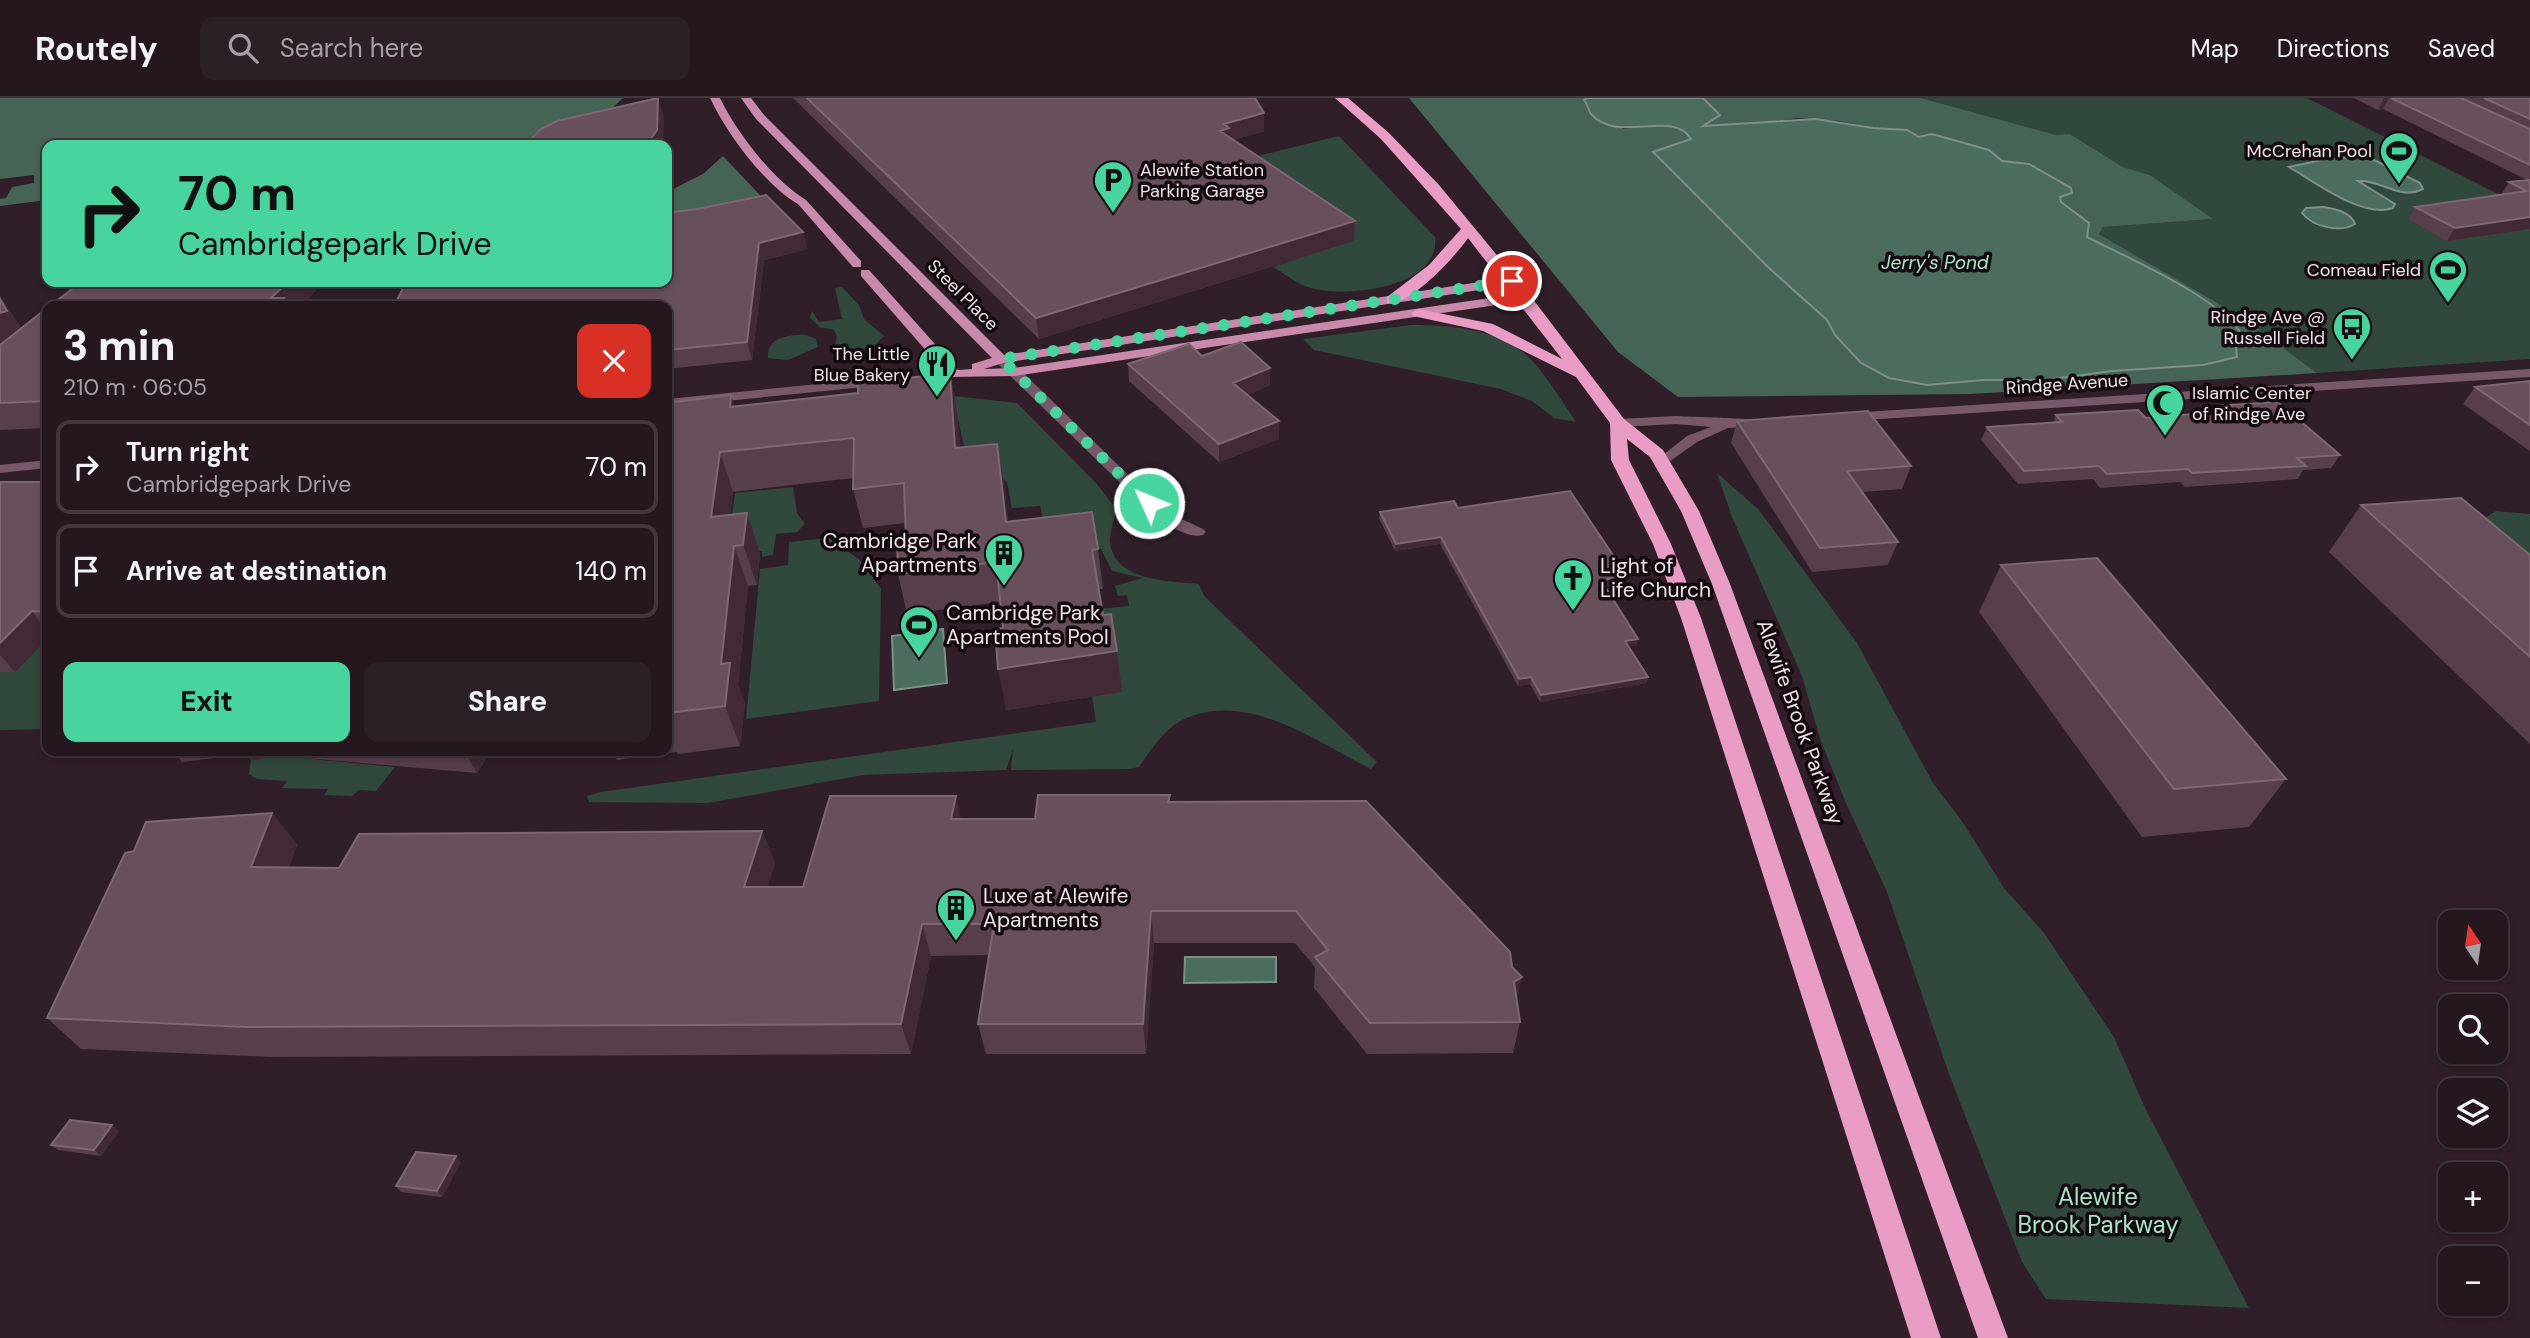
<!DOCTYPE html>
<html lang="en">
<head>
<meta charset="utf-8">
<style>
	body { margin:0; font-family:"DM Sans",sans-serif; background:#2c2027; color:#f1f3f6; height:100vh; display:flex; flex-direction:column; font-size:26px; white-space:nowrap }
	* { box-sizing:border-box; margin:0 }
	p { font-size:23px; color:#a39fa4 }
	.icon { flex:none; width:38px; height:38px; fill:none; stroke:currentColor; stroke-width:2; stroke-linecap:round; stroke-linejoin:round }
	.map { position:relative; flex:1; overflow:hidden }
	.drawer { position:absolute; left:42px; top:203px; width:630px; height:455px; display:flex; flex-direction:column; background:#24171e; border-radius:14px; box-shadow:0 4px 10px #0003,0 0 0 2px #41363c }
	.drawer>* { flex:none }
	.top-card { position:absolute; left:42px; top:42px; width:630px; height:147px; border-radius:14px; box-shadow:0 4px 10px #0003,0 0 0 2px #41363c; background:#47d49e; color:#111; overflow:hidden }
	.needle { width:46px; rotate:347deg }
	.controls { position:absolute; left:2438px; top:812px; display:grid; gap:14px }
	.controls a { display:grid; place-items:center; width:70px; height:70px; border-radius:14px; background:#24171e; box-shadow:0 4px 10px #0003,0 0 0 2px #41363c; font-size:35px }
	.pin { position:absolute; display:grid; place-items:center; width:60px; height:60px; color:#fff; margin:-30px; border:4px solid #fff; border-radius:50%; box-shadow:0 2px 7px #0007 }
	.me { position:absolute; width:77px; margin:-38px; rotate:314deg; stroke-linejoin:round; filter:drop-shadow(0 0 5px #0008) }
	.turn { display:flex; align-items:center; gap:24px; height:147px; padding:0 21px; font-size:32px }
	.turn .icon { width:91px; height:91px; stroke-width:2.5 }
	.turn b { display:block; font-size:49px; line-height:60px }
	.round { display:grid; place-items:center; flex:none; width:74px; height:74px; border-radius:14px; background:#2c2027 }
	.summary { display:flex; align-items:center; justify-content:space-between; height:119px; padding:0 21px }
	h1 { font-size:42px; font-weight:800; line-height:52px }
	.cta { display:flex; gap:14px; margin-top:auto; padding:14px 21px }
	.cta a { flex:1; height:80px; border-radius:14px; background:#47d49e; color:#111; font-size:28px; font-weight:800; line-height:80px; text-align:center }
	.cta a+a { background:#2c2027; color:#f1f3f6 }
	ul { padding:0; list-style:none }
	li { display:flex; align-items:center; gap:21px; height:94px; margin:0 14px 10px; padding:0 7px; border:4px solid #41363c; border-radius:14px }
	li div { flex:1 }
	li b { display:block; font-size:26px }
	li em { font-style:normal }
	header { display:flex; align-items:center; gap:42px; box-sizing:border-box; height:98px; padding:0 35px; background:#24171e; border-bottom:2px solid #41363c }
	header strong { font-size:33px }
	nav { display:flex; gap:38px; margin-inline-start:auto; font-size:24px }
	.search { width:490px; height:63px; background:#2c2027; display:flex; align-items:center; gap:18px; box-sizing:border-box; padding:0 24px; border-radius:14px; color:#a39fa4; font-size:26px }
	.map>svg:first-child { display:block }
	.green { fill:#31483d }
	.forest { fill:#456455 }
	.water { fill:#4c6c5d; stroke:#7d9087; stroke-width:2 }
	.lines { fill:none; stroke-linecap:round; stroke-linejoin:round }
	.minor { fill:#775868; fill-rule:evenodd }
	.major { fill:#c989aa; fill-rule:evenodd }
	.highway { fill:#e99dc5; fill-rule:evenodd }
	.wall { fill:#573e4b }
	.shaded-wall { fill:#412a36 }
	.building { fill:#684f5c; stroke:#7d6772; stroke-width:2 }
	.route { stroke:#47d49e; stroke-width:12; stroke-dasharray:0 21.6 }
	.labels { text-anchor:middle; stroke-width:7; stroke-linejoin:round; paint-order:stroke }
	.far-poi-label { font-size:18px; fill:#f0e4e9; stroke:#130b0f; text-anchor:end }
	.far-street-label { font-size:18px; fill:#f0e4e9; stroke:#130b0f }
	.far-water-label { font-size:19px; font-style:italic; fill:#abe8cb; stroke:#130b0f }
	.poi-label { font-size:21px; fill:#f0e4e9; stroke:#130b0f; text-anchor:start }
	.street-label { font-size:21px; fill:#f0e4e9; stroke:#130b0f }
	.near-park-label { font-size:24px; fill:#a7e5c7; stroke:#130b0f }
</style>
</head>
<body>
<header>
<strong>Routely</strong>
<div class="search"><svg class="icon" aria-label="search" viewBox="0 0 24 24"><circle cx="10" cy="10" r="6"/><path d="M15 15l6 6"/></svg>Search here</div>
<nav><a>Map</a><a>Directions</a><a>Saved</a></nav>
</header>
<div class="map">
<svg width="2530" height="1240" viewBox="0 0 2530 1240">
	<rect width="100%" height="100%" fill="#301f28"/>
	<path class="green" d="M1921,0H2307L2530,112V261L2317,275L2245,221L2099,136L2103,129L2212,121L2150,77L2123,69L2070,36L2056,38Z
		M1339,38L1435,139C1441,190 1346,200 1311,190C1298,187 1285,176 1273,169L1353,142L1237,63Z
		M842,189L859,207L864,221L884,238L873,249L854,252L835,247L837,238L833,231L821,230L810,220L812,213L819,224L842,221L835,190Z
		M1411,227C1453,227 1507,231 1536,267C1551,285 1563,305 1576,324L1554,320L1532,303L1501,291L1314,252L1303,241Z
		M807,237L816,241L818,249L788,262L768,260C766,239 791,236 807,237Z
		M953,298L1017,305L1097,386L1116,411C1115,420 1109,437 1110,444C1114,484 1171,483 1199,486L1204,498L1377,664L1371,671C1314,643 1247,591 1182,622C1163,632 1151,652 1139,669L1129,671L1011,672L1013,651L1006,672L863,677L708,705L589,704L587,698L601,694L1096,624L1092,598L1099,511L1129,508L1127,497L1118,498L1115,488L1143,480L1112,473L1101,451L1079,452L1046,431L1040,408L1012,410L1007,384L964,349Z
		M1717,375L1759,412L1857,545L1933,685L1964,726L2004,790L2044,835L2114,939L2145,1010L2249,1210L2046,1201L2022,1164L1949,976L1887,794L1846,705L1820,641L1802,578L1732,419Z
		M793,389L797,415L805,426L797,434L776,436L773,457L762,459V453L727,457L735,395Z
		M2496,413L2530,416V466L2473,428Z
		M829,440L860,462L881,491L879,603L746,621L760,471L788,467L789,444Z
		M47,541V631L0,632V574H15Z
		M282,658L395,669L376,693L359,692L352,698L324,697L328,691L282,690L287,683L257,681L249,676L251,662Z"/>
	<path class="forest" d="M0,0H623L607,15L529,47H47V102L0,108V101L6,100L12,89L34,85V77L0,81Z
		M1409,0H1587L1585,2L1623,31C1645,29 1677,20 1691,41L1654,55L1769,170L1828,222L1835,237L1889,280L1927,287L2223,263L2214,210L2087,139L2088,125L2061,104L2060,99L2029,66L2002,63L1989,52L1932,36L1919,39L1839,23L1798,20L1756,26L1701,28L1709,4L1703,0H1921L2056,37L2070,36L2123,69L2150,77L2213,121L2103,129L2099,136L2245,221L2317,275L1971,296L1678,299L1618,254Z
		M723,58L773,111L667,130V94L703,76Z"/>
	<path class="water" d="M1587,0H1703L1720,17L1703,28L1816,21L1873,30L1907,32L1919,39L1932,36L1989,52L2002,63L2029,66L2071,90L2072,95L2060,99L2061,104L2089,125L2087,139C2128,160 2224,201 2244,240L2236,249L2237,259L2203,267L2112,273L2045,282H1983L1927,287L1889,280L1861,265L1835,237L1827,222L1769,170L1653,54L1691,41C1672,10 1619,47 1591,16C1588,12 1588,7 1584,2Z
		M2368,59L2420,85L2423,91C2399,103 2381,81 2358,83L2395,106L2393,110C2363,121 2315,84 2289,69L2331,60Z
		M2324,109C2335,111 2351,114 2355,126C2340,135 2313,129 2302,115L2306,110Z
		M943,531L947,585L894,592L892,538Z
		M1185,859H1276V884L1184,885Z"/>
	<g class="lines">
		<path class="minor" d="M1001,257L1006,258L1154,402L1175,418L1203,431L1206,434L1203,437C1184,442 1158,419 1144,408L996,264V258Z
			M2530,271V279L1849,323L1842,319L1849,315Z
			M879,280L886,284L884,287L667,309V301Z
			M1676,318C1690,319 1760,320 1765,324L1758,328L1728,330L1697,344L1663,368L1656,364L1658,361L1687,338L1711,329L1676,326L1618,329L1611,325L1618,321Z
			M47,362V370L0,375V367Z"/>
		<path class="major" d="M710,0H720C737,35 773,82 806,102L861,163V169H853L798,106C764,86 727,36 710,0Z
			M741,0H751L764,17L1004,257L1512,179L1518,183L1512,187L1003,265L984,271L1014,270L1524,195L1530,199L1524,203L1014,278L949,279L861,178V172H869L958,272L972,271V266L992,260L756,21Z"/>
		<path class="highway" d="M1335,0H1348L1389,35L1439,87L1529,196L1624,321L1663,352L1699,413L1730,486L2008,1240H1978L1712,486L1681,413L1650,359L1627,341L1629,362L1671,446L1701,520L1941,1240H1911L1681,520L1653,446L1611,362L1610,325L1576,279L1483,233L1413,218L1411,215L1418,211L1493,226L1562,261L1468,140C1456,158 1408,210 1387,205V199L1429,167L1461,131L1381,41Z"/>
	</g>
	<path class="wall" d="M793,0H1255L1264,15V33L1233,42L1355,123L1354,143L1039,241Z
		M2354,0H2530V131L2447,143L2408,121L2415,109L2501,97L2509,84L2527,82L2383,11L2378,12Z
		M808,151L764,162L752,262L667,271V208H394Z
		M0,198L21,230L47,210V330L0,332Z
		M1202,258L1270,287L1247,297L1279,323V341L1219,364L1129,283L1128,266Z
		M950,276L957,314L960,350L1004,385L1008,424L1098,451L1103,491H1099L1103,517L1117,553L1122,594L1006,612L1003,530L1000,504L907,516L898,476L906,442L905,425L863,430L853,391V380L733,394L730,417L760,455L757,487L748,488L738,587L745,605L740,648L678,656L677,654L617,662L612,653H667V305L735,308L858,295Z
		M2530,283V353L2463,306L2475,289Z
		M2214,308L2340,357L2331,370L2303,372L2298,381L2185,389L2180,384L2100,390L2093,381L2018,386L1981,342L1987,329L2053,325L2056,317L2146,320L2210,315Z
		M1737,323L1911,368L1902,391L1862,394L1898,444L1888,467L1812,474L1731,345Z
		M0,384H47V541L15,574H0Z
		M2361,407L2530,457V646L2329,454Z
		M1458,410L1626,484L1604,488L1637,547L1628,548L1648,579L1646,585L1540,604L1530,586L1518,588L1440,446L1395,453L1379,420L1380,414Z
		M2001,467L2286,681L2249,729L2142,739L1979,514Z
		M173,653H487L484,664L477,675L282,658L251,662L246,656L182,664Z
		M1170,697V704L1517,902L1520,924L1513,955L1367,956L1314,890L1315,869L1295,845H1154L1146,956H986L978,926L989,857L931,858L911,956L275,959L81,951L47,920L134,753L272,715L297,747L289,769L339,770L762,733L775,765L767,789H803L961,721H1035Z
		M119,1033L101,1058L58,1052L51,1047Z
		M461,1064L442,1099L401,1094L396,1088Z"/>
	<path class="shaded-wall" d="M658,0L664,19L663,47H639Z
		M2384,0H2389L2383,11L2378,12Z
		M1264,15V33L1229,43L1220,33L1224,26Z
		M2530,119V131L2447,143L2455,130Z
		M1355,123L1354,143L1039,241L1036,220Z
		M803,134L808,151L764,162L752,262L747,244L759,145Z
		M288,184H325L301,208H275L271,200Z
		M0,198L33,250L0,261Z
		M1270,270V287L1233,303V285Z
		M950,276L957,314L963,389L955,350Z
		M731,297L743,335L730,309Z
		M1279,323V341L1219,364V346Z
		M997,346L1004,385L1012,464L1006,424Z
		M720,354L733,394L725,459L711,419Z
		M747,415L760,455L757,487L743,447Z
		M1441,439L1440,446L1395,453L1396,446Z
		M734,448L748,488L738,587L745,605L740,648L725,608L721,566Z
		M1627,478L1626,484L1599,489L1601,482Z
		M32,513L47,533V541L15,574L0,557V545Z
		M1638,541L1637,547L1623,549L1625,543Z
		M1117,553L1122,594L1006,612L998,571Z
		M1531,579L1530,586L1518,588L1519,581Z
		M1648,579L1646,585L1540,604L1541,597Z
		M244,653H279L282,658L251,662Z
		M464,653H487L484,664L477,675Z
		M956,698L963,730L951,721Z
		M272,715L297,747L277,801L251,769Z
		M762,733L775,765L758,821L744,789Z
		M1151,813L1154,845L1146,956L1143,926Z
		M922,826L931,858L911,956L901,926Z
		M1522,879L1515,910L1514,884Z
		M112,1027L119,1033L101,1058L94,1052Z
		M456,1058L461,1064L442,1099L437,1093Z"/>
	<path class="building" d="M658,0L657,32L650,42L639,47H525L541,31L557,23Z
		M807,0H1255L1264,15L1224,26L1229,30L1220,33L1355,123L1036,220Z
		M2391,0H2461L2530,31V67Z
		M2484,0H2530V21Z
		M2530,82V119L2455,130L2415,109L2527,93L2509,84Z
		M766,97L803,134L759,145L747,244L667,252V208H394L406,184H667V115L697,111Z
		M81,184H288L271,200H284L276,208H50Z
		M0,201L7,213L0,215Z
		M47,210V303L0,305V247Z
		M1241,244L1270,270L1233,285L1279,323L1219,346L1128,266L1189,246L1202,258Z
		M950,276L955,350L997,346L1006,424L1092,414L1098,451L1092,452L1103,517L1111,516L1117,553L998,571L995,531L1003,530L996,464L898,476L897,443L906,442L904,385L853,391L854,340L720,354L711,419L747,415L743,447L734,448L721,566L730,565L725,608L667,615V305L731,297L730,309L858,295V284Z
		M2530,283V327L2475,289Z
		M2278,304L2340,357L2297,360L2306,368L2192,375L2188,371L2107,376L2099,368L2024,373L1987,329L2062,324L2056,317L2138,312L2146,320L2220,314L2214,308Z
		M1868,313L1911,368L1847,373L1898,444L1820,450L1737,323Z
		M0,384H47V514L32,513L0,545Z
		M1570,393L1627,478L1601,482L1638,541L1625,543L1648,579L1541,597L1531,579L1519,581L1441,439L1396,446L1380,414L1454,403L1458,410Z
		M2461,400L2530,457V559L2361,407Z
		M2097,460L2286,681L2174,691L2001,467Z
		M1038,697H1170L1168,704L1366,703L1510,854L1512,869L1522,879L1514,884L1520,924L1370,925L1315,859L1328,852L1296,813H1151L1143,926H978L994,826H922L901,926L246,929L47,920L125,755L134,753L146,724L272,715L251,769L339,770L359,736L762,733L744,789H803L830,698H956L951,721H1035Z
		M70,1022L112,1027L94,1052L51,1047Z
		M416,1054L456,1058L437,1093L396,1088Z"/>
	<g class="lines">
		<path class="route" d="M1149,405L1001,261L1512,183"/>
	</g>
	<defs>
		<g id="stadium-pin" transform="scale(2.0125)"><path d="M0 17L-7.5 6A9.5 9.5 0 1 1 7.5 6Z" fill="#47d49e" stroke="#130b0f"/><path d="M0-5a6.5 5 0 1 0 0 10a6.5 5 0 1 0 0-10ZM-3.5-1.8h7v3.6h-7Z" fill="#111"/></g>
		<g id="parking-pin" transform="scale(2.0125)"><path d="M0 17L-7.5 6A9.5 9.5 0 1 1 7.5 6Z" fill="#47d49e" stroke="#130b0f"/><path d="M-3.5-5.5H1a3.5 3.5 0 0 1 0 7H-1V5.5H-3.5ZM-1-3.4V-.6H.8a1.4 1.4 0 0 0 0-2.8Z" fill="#111"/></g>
		<g id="bus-pin" transform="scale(2.0125)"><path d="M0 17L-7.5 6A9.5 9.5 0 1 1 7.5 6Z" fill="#47d49e" stroke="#130b0f"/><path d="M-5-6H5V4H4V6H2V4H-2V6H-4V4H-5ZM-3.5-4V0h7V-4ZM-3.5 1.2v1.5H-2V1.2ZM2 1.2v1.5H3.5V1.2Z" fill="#111"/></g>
		<g id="restaurant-pin" transform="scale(2.0125)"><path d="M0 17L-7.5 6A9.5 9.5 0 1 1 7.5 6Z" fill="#47d49e" stroke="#130b0f"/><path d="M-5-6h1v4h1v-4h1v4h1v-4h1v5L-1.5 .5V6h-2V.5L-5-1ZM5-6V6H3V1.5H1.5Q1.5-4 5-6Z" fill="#111"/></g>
		<g id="mosque-pin" transform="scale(2.0125)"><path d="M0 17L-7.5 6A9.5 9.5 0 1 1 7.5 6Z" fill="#47d49e" stroke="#130b0f"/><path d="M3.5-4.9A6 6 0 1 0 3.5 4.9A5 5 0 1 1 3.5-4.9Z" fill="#111"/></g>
		<g id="building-pin" transform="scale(2.0125)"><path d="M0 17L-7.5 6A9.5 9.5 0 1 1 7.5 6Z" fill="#47d49e" stroke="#130b0f"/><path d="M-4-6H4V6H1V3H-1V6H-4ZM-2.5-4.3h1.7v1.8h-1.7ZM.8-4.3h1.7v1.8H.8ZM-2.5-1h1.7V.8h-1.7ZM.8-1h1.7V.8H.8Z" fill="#111"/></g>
		<g id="church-pin" transform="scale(2.0125)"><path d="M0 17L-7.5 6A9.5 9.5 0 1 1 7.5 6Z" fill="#47d49e" stroke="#130b0f"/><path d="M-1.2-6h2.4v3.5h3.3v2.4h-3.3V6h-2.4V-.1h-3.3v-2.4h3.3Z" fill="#111"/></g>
	</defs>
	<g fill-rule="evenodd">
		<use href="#stadium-pin" x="2399" y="53"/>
		<use href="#parking-pin" x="1113" y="82"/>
		<use href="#stadium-pin" x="2448" y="172"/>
		<use href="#bus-pin" x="2352" y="229"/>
		<use href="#restaurant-pin" x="937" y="266"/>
		<use href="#mosque-pin" x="2165" y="305"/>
		<use href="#building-pin" x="1004" y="455"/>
		<use href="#church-pin" x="1573" y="480"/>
		<use href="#stadium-pin" x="919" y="527"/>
		<use href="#building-pin" x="956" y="810"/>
	</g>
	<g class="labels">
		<g class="far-poi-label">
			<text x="2372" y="59">McCrehan Pool</text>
			<text x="1140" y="78" text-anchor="start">Alewife Station<tspan x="1140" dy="21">Parking Garage</tspan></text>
			<text x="2421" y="178">Comeau Field</text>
			<text x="2325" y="225">Rindge Ave @<tspan x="2325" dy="21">Russell Field</tspan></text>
			<text x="910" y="262">The Little<tspan x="910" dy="21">Blue Bakery</tspan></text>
			<text x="2192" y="301" text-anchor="start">Islamic Center<tspan x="2192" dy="21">of Rindge Ave</tspan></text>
		</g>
		<g class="far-street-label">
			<text transform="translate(963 197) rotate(45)" y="6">Steel Place</text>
			<text transform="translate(2067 286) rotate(-4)" y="6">Rindge Avenue</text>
		</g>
		<g class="far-water-label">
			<text x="1935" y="171">Jerry's Pond</text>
		</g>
		<g class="poi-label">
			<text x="977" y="450" text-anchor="end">Cambridge Park<tspan x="977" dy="24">Apartments</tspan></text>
			<text x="1600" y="475">Light of<tspan x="1600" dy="24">Life Church</tspan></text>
			<text x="946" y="522">Cambridge Park<tspan x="946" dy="24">Apartments Pool</tspan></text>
			<text x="983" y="805">Luxe at Alewife<tspan x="983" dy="24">Apartments</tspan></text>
		</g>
		<g class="street-label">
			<text transform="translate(1800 624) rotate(70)" y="7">Alewife Brook Parkway</text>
		</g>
		<g class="near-park-label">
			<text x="2098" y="1107">Alewife<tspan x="2098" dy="28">Brook Parkway</tspan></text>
		</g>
	</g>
</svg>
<div class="controls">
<a><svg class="needle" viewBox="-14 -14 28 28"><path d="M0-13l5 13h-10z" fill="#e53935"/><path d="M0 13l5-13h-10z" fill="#a39fa4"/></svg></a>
<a><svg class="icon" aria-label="search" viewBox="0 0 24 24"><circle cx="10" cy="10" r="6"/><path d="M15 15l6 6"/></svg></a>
<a><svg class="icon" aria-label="layers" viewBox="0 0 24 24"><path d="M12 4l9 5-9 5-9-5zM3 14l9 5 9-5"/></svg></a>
<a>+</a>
<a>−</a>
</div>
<div class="pin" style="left:1512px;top:183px;background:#d93025"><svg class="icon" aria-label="arrive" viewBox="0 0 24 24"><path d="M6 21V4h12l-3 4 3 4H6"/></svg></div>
<svg class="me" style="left:1149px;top:405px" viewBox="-20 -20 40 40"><circle r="17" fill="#47d49e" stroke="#fff" stroke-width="3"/><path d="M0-11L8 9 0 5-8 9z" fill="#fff"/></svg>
<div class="top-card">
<div class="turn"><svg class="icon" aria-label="right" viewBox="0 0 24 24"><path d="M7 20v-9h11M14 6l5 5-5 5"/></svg><div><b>70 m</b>Cambridgepark Drive</div></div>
</div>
<section class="drawer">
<div class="summary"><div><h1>3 min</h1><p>210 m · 06:05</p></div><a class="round" style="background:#d93025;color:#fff"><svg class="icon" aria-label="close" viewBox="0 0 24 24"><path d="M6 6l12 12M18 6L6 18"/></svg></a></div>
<ul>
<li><svg class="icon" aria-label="right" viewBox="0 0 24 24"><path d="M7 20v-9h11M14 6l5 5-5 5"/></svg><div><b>Turn right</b><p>Cambridgepark Drive</p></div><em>70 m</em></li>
<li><svg class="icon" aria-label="arrive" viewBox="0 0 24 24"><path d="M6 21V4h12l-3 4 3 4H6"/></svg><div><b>Arrive at destination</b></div><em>140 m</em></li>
</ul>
<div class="cta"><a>Exit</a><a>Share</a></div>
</section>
</div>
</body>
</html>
